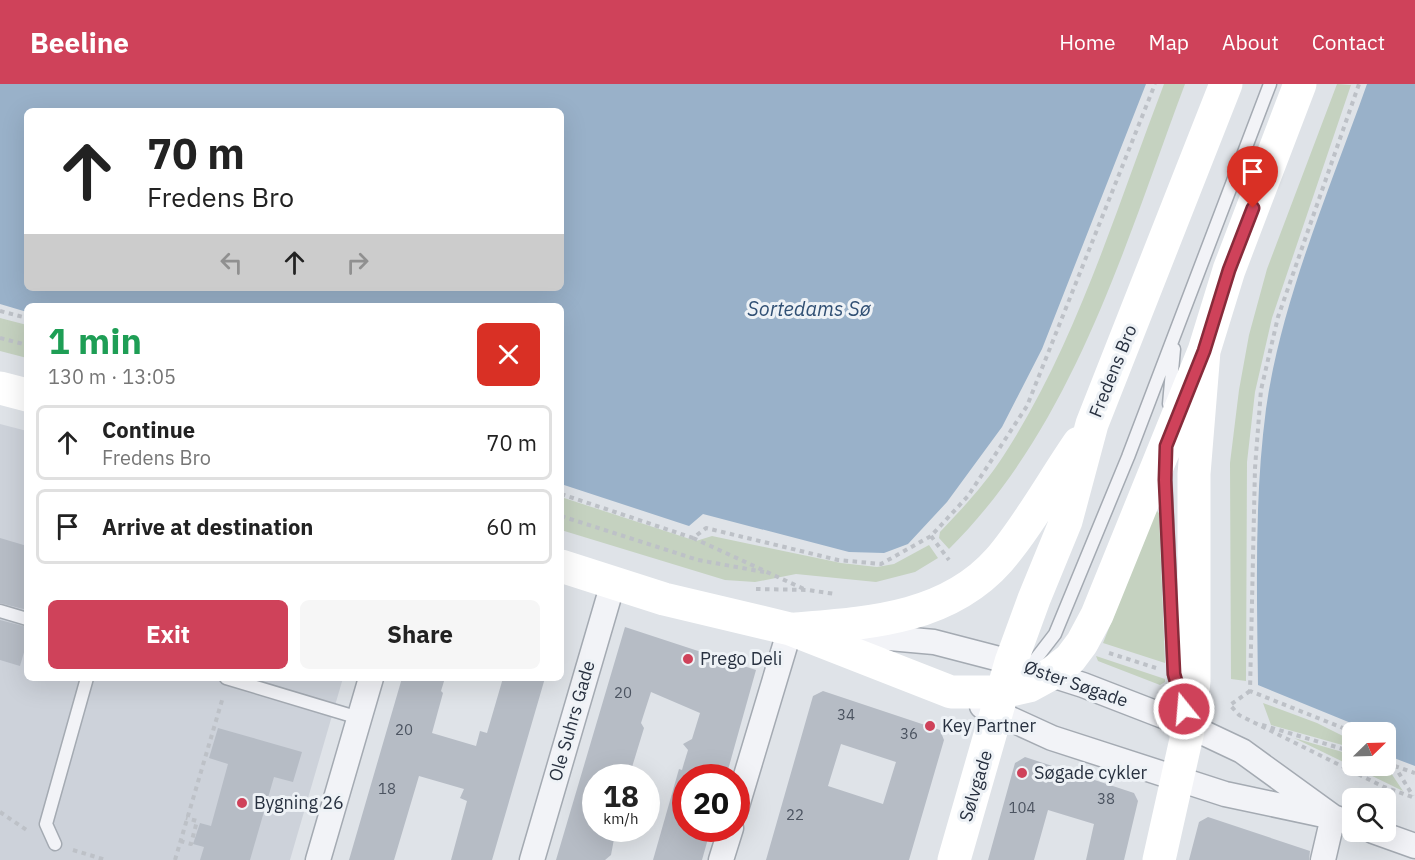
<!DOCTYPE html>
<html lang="en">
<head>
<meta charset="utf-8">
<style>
	body { margin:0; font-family:"IBM Plex Sans",sans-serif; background:#f6f6f6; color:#222; height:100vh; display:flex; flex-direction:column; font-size:22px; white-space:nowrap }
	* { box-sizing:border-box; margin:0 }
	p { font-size:20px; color:#767676 }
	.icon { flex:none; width:33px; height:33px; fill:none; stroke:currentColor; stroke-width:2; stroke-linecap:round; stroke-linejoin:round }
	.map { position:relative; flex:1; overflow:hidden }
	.sheet { position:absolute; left:24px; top:219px; width:540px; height:378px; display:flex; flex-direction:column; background:#fff; border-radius:9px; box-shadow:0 6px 24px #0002 }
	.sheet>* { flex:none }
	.banner { position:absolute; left:24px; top:24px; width:540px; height:183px; border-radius:9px; box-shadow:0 6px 24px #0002; background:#fff; color:#222; overflow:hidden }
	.needle { width:39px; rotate:67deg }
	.tools { position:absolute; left:1342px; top:638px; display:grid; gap:12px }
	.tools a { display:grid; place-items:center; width:54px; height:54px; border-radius:9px; background:#fff; box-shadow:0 6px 24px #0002; font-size:30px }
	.speed { position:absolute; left:582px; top:680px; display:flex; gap:12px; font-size:30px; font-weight:700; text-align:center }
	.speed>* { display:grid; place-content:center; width:78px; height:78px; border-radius:50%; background:#fff; box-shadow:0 6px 24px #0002; line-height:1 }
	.speed small { font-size:15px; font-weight:400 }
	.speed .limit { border:9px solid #d22; background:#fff; color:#111 }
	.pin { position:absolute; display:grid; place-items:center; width:51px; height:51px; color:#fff; margin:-62px -26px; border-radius:50% 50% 50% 0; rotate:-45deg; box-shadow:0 0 6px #0007 }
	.pin .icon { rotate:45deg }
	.me { position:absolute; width:66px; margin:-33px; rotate:343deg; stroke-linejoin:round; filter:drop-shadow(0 0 4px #0008) }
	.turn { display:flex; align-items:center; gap:21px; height:126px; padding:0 24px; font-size:27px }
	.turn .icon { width:78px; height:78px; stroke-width:2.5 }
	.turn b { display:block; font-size:42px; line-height:51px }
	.lanes { display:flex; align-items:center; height:57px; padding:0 24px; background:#0003; justify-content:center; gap:30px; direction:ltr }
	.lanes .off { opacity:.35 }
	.round { display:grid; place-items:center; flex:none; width:63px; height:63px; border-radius:9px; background:#f6f6f6 }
	.overview { display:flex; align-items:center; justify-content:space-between; height:102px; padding:0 24px }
	h1 { font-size:36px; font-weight:800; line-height:45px; color:#1e9e55 }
	.button { display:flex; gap:12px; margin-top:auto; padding:12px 24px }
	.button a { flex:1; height:69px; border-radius:9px; background:#cf425a; color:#fff; font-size:24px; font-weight:800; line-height:69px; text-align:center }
	.button a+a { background:#f6f6f6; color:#222 }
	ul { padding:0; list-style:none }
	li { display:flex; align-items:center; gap:18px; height:75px; margin:0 12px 9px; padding:0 12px; border:3px solid #e0e0e0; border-radius:9px }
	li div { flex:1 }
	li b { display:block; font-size:22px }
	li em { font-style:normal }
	header { display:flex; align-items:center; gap:36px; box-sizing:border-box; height:84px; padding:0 30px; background:#cf425a; color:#fff }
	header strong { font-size:28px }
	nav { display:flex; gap:33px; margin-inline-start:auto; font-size:21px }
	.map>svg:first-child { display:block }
	.built { fill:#cdd2da }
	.green { fill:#c5d2c0 }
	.water { fill:#99b1c9; fill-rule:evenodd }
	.building { fill:#b6bcc5; fill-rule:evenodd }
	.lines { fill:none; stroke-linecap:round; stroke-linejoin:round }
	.lane-casing { stroke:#a4aab2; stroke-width:15 }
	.street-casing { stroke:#a4aab2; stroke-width:27 }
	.path { stroke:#bdc1c7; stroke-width:4; stroke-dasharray:4.5 4.5; stroke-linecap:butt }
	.lane { stroke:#f2f3f7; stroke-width:12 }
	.street { stroke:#f2f3f7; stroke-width:24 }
	.secondary { stroke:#fff; stroke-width:33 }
	.route-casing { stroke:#872b3a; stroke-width:15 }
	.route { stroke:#cf425a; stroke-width:10 }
	.poi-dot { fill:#cf425a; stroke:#eef2f6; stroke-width:2 }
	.labels { text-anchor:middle; stroke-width:6; stroke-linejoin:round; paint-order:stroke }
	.number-label { font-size:15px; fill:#4c5461 }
	.street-label { font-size:18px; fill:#283140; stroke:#eef2f6 }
	.poi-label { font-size:18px; fill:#283140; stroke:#eef2f6; text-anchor:start }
	.water-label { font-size:20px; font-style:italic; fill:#315074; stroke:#eef2f6 }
</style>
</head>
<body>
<header>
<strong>Beeline</strong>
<nav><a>Home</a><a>Map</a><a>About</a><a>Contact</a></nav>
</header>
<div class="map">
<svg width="1415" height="776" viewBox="0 0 1415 776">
	<rect width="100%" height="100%" fill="#dfe3e8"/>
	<path class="built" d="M0,340L27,347V594H343L290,776H0Z"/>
	<path class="green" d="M1164,0H1185C1125,160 1074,341 949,465L939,454L940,448C963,424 986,399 1004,371C1077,258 1116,125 1164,0Z
		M1337,0L1351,1L1272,234L1255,308L1247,378L1246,597L1231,595L1230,379L1239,306L1249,251L1267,185Z
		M0,234L27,241V274L0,267Z
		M561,413L696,457L712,452L841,479L877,483L894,480L929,461L938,474L915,488L876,498L796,490L755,498L725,496L561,446Z
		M1156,426L1159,429L1165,579L1103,559Z
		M1096,572L1165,595V598L1160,601L1098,577Z
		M1263,619L1317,639L1353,657V664L1271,641Z
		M1294,654L1353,671V681L1387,683L1403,707Z"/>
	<path class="water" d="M0,0H1146L1042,265L1002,343L947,418L908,460L884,469L849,468L703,430L689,442L561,400V222H27V228L0,220ZM27,27H561V204H27Z
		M1367,0H1415V682L1386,671V648H1373L1258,601C1257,509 1254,416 1266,325C1281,217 1331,102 1367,0Z"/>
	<path class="building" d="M0,454L27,462V526L0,519Z
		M0,536L27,543V558L20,582L0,576Z
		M625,543L756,586L726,693H686V744H711L702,776H653L679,685L682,686L684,679L688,666L683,660L692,655L700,629L651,608L641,639L644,644L629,693H596V744H609L614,755L611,771L605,776H556Z
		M402,594H445L441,607L443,609L432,649L476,662L480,647L487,649L503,594H545L492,776H451L467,717L460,714L464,705L419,692L394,776H349Z
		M823,607L940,646L944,656L909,776H766L813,612ZM841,660L896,678L883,720L828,702Z
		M218,644L302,668L293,698L274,693L250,776H200L204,763L193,760L200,739L211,742L228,680L209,674Z
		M1025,673L1134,709L1138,717L1124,776H1086L1094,740L1048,726L1034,776H988L1015,679Z
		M1208,733L1310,767L1309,776H1189L1199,738Z"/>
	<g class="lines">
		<g class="lane-casing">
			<path id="lane" d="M1169,320L1174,265
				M1165,391L1174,590L1181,615
				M0,527L27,535
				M1028,585L1055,550L1128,373L1270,0
				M226,594L359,634
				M55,760L46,740L87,594"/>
		</g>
		<g class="street-casing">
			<path id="street" d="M845,550L934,558L1011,578L1083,601L1189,642L1242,667L1333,733
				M982,622L1052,654L1225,710L1333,733L1353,740
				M736,725L790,545L807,547
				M1373,747L1415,762
				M318,776L371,594
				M532,776L613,499
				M721,776L731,744
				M1323,776L1333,733"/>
		</g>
		<path class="path" d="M0,227L27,234
			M0,254L27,261
			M561,410L693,454L706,444L838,476L881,480L931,452L968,412L1027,322L1155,0
			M561,432L698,476L764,488
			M931,452L949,476
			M693,454L804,505
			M756,505L808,506L835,510
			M1109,569L1156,584
			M1250,607L1230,621L1239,631L1384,703L1415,714
			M1262,641L1353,668
			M1353,648L1250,607L1255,384L1261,306L1278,233L1359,0
			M1386,679L1415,689
			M1394,681L1413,712
			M0,728L28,747
			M180,757L191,760L197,737L186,734
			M73,766L106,776
			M175,776L223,613"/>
		<use href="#lane" class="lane"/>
		<use href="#street" class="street"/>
		<path class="secondary" d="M0,304L27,311
			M561,482L664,515L790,545L951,608H1002L1029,602L1051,590L1070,575L1082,559L1097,531L1204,267
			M796,545C868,539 947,535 999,476C1027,444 1054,395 1079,359
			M954,776L1011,578L1034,515L1066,437L1092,340L1226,0
			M1159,776L1189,642L1194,597V390L1204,267L1229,186L1300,0"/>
	</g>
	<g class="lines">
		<g class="route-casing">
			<path id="route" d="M1184,625L1174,590L1165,396L1166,362L1204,267L1229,186L1253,124"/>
		</g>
		<use href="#route" class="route"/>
	</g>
	<g class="poi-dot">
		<circle cx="688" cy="575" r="6"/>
		<circle cx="930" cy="642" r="6"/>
		<circle cx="1022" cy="689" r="6"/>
		<circle cx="242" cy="719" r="6"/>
	</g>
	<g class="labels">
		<g class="number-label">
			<text x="623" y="614">20</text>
			<text x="846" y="636">34</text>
			<text x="404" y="651">20</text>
			<text x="909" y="655">36</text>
			<text x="387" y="710">18</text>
			<text x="1106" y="720">38</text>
			<text x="1022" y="729">104</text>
			<text x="795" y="736">22</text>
		</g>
		<g class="street-label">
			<text transform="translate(1113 287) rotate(-68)" y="6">Fredens Bro</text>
			<text transform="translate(1076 600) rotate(19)" y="6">Øster Søgade</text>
			<text transform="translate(572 637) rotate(-74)" y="6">Ole Suhrs Gade</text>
			<text transform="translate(976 702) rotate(-73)" y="6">Sølvgade</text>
		</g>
		<g class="poi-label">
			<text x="700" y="581">Prego Deli</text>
			<text x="942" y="648">Key Partner</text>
			<text x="1034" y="695">Søgade cykler</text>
			<text x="254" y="725">Bygning 26</text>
		</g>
		<g class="water-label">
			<text x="809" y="232">Sortedams Sø</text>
		</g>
	</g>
</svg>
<div class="tools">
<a><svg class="needle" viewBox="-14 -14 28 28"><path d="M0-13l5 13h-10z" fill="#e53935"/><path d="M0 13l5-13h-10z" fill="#767676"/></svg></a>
<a><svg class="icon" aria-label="search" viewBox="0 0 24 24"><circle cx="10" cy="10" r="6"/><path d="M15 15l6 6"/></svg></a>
</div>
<div class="speed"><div>18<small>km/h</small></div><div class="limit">20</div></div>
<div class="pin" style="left:1253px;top:124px;background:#d93025"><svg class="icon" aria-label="arrive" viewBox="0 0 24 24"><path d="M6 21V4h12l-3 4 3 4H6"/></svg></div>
<svg class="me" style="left:1184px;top:625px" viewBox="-20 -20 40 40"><circle r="17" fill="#cf425a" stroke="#fff" stroke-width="3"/><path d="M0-11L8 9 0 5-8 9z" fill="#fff"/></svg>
<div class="banner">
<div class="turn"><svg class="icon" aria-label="ahead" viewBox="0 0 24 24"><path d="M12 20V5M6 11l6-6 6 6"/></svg><div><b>70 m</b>Fredens Bro</div></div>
<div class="lanes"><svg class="icon off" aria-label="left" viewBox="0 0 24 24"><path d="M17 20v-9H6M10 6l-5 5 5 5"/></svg><svg class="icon" aria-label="ahead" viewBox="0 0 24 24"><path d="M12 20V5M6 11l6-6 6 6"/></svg><svg class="icon off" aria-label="right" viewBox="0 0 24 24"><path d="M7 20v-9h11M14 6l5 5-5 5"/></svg></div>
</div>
<section class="sheet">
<div class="overview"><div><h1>1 min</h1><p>130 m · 13:05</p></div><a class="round" style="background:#d93025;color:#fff"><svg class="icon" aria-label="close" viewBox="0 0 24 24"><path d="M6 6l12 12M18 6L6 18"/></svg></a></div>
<ul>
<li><svg class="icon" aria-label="ahead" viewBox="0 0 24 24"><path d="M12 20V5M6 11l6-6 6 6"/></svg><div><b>Continue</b><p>Fredens Bro</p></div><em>70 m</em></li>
<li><svg class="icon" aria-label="arrive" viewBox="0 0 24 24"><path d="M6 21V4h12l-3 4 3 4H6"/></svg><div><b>Arrive at destination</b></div><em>60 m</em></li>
</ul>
<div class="button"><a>Exit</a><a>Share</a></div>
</section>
</div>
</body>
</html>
